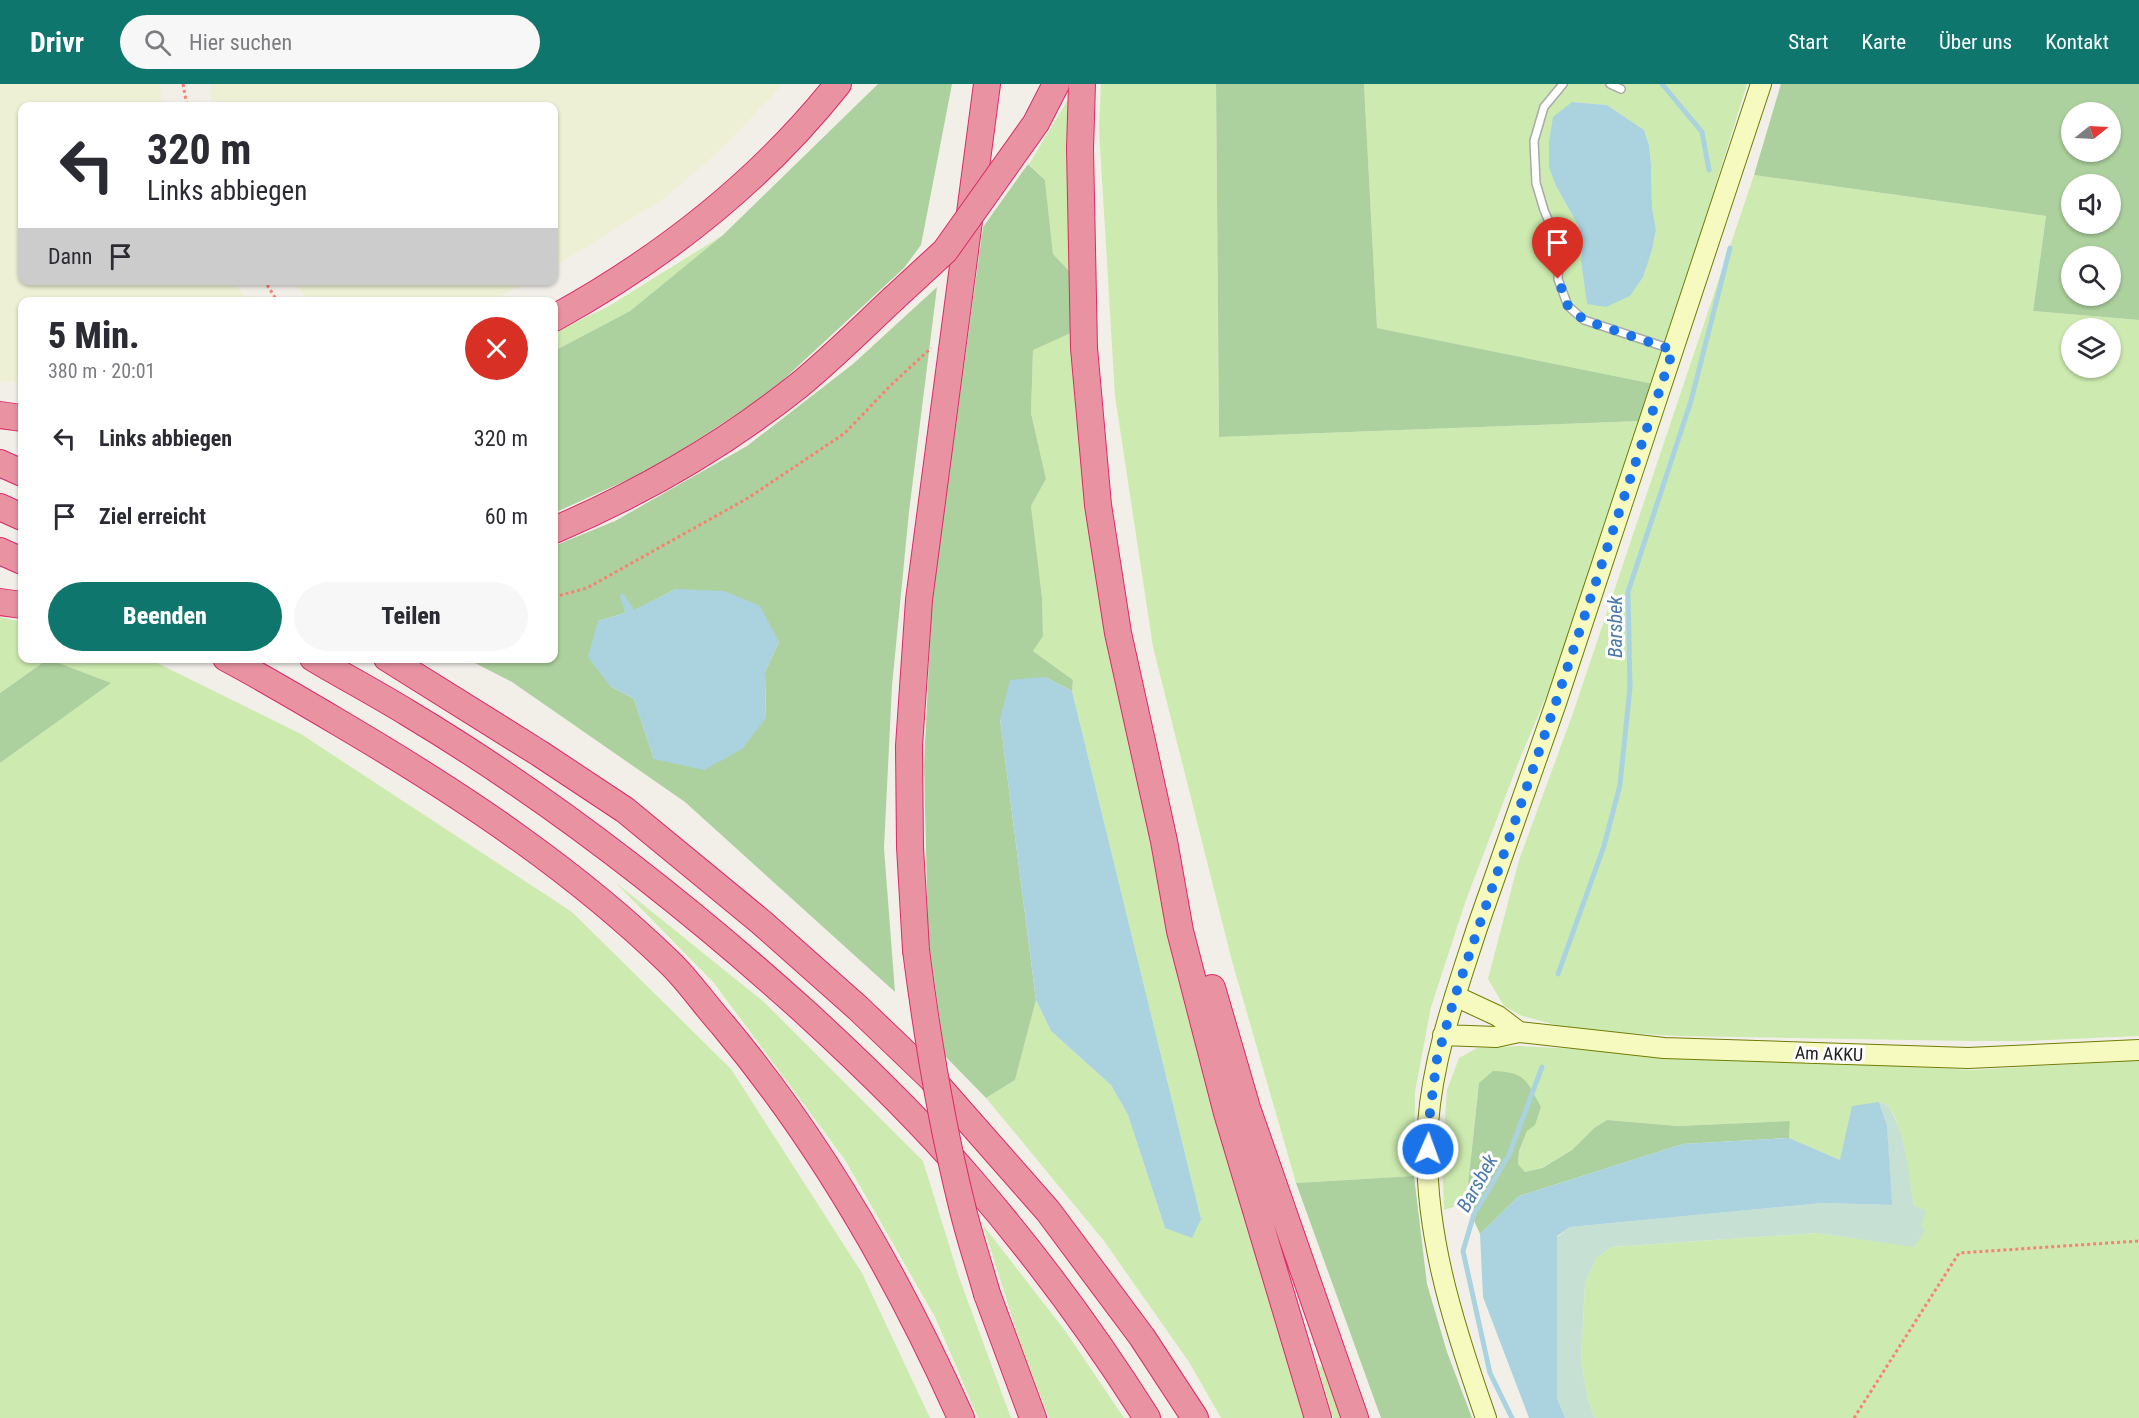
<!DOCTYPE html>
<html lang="de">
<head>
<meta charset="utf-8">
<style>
	body { margin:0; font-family:"Roboto Condensed",sans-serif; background:#f7f7f7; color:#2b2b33; height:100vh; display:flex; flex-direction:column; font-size:22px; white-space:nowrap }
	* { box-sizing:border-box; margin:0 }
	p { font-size:20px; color:#7c7c81 }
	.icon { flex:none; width:33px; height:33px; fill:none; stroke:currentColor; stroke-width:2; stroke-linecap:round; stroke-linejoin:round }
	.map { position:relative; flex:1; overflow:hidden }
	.panel { position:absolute; left:18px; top:213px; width:540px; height:366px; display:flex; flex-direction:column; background:#fff; border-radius:12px; box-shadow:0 2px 4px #0004 }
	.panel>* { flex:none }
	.guide { position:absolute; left:18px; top:18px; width:540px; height:183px; border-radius:12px; box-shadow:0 2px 4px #0004; background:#fff; color:#2b2b33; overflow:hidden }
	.needle { width:39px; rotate:72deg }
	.controls { position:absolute; left:2061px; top:18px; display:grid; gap:12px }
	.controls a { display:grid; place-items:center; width:60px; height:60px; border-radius:50%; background:#fff; box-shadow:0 2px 4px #0004; font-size:30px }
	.pin { position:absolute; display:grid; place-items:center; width:51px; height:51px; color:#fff; margin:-62px -26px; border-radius:50% 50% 50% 0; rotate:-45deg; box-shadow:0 0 6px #0007 }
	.pin .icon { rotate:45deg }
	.me { position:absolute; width:66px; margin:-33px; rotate:2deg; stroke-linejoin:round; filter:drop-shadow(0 0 4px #0008) }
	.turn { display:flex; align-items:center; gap:21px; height:126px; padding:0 30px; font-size:27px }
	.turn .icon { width:78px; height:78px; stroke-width:2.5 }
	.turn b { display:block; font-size:42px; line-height:51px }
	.then { display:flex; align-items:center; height:57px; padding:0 30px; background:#0003; gap:12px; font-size:22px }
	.round { display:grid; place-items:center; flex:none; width:63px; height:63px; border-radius:32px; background:#f7f7f7 }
	.overview { display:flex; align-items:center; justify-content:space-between; height:102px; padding:0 30px }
	h1 { font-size:36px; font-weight:800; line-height:45px }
	.action { display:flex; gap:12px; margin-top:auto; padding:12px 30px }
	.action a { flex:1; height:69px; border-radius:36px; background:#0f766e; color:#fff; font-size:24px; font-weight:800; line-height:69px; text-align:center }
	.action a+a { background:#f7f7f7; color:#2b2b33 }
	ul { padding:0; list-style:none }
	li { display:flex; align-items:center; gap:18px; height:78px; padding:0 30px }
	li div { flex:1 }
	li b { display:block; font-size:22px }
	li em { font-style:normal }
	header { display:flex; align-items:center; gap:36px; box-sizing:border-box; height:84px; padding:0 30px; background:#0f766e; color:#fff }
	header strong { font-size:28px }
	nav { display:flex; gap:33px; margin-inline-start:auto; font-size:21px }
	.search { width:420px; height:54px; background:#f7f7f7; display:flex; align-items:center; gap:15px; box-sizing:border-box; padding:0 21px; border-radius:33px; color:#7c7c81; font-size:22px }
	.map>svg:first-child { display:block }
	.farmland { fill:#eef0d5 }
	.grass { fill:#cdebb0; fill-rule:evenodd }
	.forest { fill:#add19e; fill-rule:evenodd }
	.wetland { fill:#c6e0d4 }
	.water { fill:#aad3df }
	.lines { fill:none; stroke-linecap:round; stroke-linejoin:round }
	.stream { stroke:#aad3df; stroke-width:5 }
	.lane-casing { stroke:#a9a9a9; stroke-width:10 }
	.secondary-casing { stroke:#707d05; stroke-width:22 }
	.highway-casing { stroke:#dc2a67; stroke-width:28 }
	.path { stroke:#fa8072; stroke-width:3; stroke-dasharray:3 3; stroke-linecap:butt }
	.lane { stroke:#fff; stroke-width:7 }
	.secondary { stroke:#f7fabf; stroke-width:20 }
	.highway { stroke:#e892a2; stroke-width:26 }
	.highway-bridge-casing { stroke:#dc2a67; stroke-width:28; stroke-linecap:butt }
	.highway-bridge { stroke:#e892a2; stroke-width:26 }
	.route { stroke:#1a73e8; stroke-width:10; stroke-dasharray:0 18 }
	.labels { text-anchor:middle; stroke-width:6; stroke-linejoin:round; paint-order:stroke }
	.street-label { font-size:18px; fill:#222; stroke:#fff }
	.water-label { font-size:20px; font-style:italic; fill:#4a7aab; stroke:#fff }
</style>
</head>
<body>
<header>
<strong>Drivr</strong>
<div class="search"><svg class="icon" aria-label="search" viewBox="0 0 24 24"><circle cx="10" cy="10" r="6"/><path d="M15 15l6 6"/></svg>Hier suchen</div>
<nav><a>Start</a><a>Karte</a><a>Über uns</a><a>Kontakt</a></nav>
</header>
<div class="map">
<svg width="2139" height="1334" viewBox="0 0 2139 1334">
	<rect width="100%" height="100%" fill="#f2efe9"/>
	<path class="farmland" d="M0,0H160L163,22H22V196L234,197L247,217L22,218V299L0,297Z
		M209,0H783L724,63L666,113L554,183V22H212Z
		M294,197H529L489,218L308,217Z"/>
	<path class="grass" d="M1101,0H1216L1219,353L1641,337L1566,565L1519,677L1466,816L1431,923L1415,1008L1414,1092L1296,1099L1232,877L1153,563L1115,312L1099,45Z
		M1364,0H1747L1654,300L1377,244ZM1572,18L1607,21L1644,46L1649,61L1651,80L1652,123L1656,147L1652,166L1587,219L1581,177L1583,158L1578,141L1556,102Z
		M1069,14L1070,188L1053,170L1045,96L1029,80Z
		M1754,91L2046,132L2033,227L2139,236V952L2027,957H1969L1678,952L1575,946L1522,932L1504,922L1488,895L1519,776L1573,629ZM2072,244H2110V284H2072Z
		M723,151L630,227L554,267V249L609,222Z
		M1071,249L1081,363L1103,535L1160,800L1311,1334H1221L1189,1278L1104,1157L986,1014L1015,996L1036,916L1051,947L1111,1001L1128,1031L1165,1144L1201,1135L1072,607L1073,596L1033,567L1043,551L1042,513L1031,422L1046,395L1031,329L1033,265Z
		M0,533L22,538V574L149,575L301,650L572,828L731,985L862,1189L930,1334H0V679L110,599L48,575L0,609Z
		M615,798L764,918L923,1077L959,1193L1011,1334H978L935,1233L845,1076L714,899Z
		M1520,962L1972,986L2139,976V1334H1595L1588,1316L1581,1277L1585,1199L1596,1175L1611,1163L1817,1149L1914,1162L1921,1142L1914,1121L1904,1063L1895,1033L1888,1021L1879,1018L1840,1076L1789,1054L1790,1037L1678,1042L1607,1036L1594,1044L1572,1066L1541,1084L1525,1088L1518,1080L1519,1067L1527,1047L1479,999L1466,1119L1444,1126L1442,1072L1447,1006L1459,974L1477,964Z
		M983,1141L1066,1248L1124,1334H1049L1020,1258Z
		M1322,1282L1341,1334H1333L1318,1283Z"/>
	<path class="forest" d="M878,0H952L921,161L904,184L770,308L656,383L554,429V267L630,227L723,151Z
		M1216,0H1364L1377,244L1654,300L1641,337L1219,353Z
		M1781,0H2139V236L2033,227L2046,132L1754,91ZM2110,28V68H2072V28ZM2110,100V140H2072V100ZM2110,172V212H2072V172Z
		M1028,80L1045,96L1053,170L1070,188L1071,249L1033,266L1031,329L1046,395L1031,422L1042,513L1043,552L1033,567L1073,596L1072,607L1045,593L1000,635L1036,916L1015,996L986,1014L945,972L928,852L924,680L932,516L983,143Z
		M937,203L909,428L892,602L884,764L895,908L685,718L512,598L467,575L554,574V462L615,437L747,362L853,280ZM676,505L779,558L765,588L766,634L654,675L634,615L610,602L598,537L625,529L623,510L633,527Z
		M48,575L111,599L0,679V609Z
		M1493,987C1526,988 1526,996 1541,1023L1535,1041L1527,1047L1519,1067L1518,1080L1525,1088L1542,1084L1572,1066L1594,1044L1607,1036L1678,1042L1790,1037L1789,1054L1683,1060L1519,1112L1480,1150L1466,1119L1479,999Z
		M1414,1092L1427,1200L1447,1268L1472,1334H1381L1296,1099Z"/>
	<path class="wetland" d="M1879,1018L1888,1021C1906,1051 1908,1087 1914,1121L1926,1127L1921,1142L1925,1147L1914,1163L1817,1149L1611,1163L1596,1175L1585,1199L1581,1277L1588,1316L1595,1334H1565L1557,1314V1153L1570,1143L1823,1119L1891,1121L1887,1041Z"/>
	<path class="water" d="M1572,18L1607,21L1644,46L1649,61L1651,80L1652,123L1656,146L1652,166L1643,193L1630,212L1606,223L1587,220L1581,177L1583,157L1578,141L1556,102L1549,83V58L1553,33Z
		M676,505L724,507L760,522L779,558L765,588L766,634L742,665L704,686L654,675L634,615L610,602L588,573L598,537L625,529L620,512L623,509L634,526Z
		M1045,593L1072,607L1201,1135L1192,1154L1165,1144L1128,1031L1111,1001L1051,947L1036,916L1000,635L1010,596Z
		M1879,1018L1887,1041L1892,1121L1823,1119L1570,1143L1557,1152V1314L1565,1334H1529L1483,1213L1480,1150L1519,1112L1683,1060L1789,1054L1840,1076L1852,1022Z"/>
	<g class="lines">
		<path class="stream" d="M1662,0L1702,48L1709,86
			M1558,890L1604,762L1620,701L1630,603L1628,508L1691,317L1730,164
			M1512,1334L1490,1289L1463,1167L1474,1130L1509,1071L1542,983"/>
		<g class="lane-casing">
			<path id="lane" d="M1563,0L1544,23L1534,57L1536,99L1544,126L1555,152L1559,175L1558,195L1568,222L1584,236L1671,265
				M1610,0L1621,5"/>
		</g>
		<g class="secondary-casing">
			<path id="secondary" d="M1455,912L1498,932L1519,948
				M1443,951L1496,953L1519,948L1664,964L1968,974L2139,966
				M1486,1334C1453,1240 1421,1141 1428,1040C1433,972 1456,909 1477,844C1503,769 1530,694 1556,619C1626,413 1693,206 1761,0"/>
		</g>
		<g class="highway-casing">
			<path id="highway" d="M1082,0L1080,65L1084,264L1098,421L1118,549L1164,757L1180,847L1227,1029L1318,1334
				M554,234C663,174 760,98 838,0
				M0,331L22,334
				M0,379L22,389
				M0,423L22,433
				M554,446C641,409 724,361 798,302C831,275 862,244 893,215
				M0,467L22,477
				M0,518L22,521
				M226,574C271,598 314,624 358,650C469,716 576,788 669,878C688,896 704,920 722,940C821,1058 898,1193 961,1334
				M313,574C345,593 377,610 408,629C550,714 682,817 805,928C863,981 919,1035 970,1095C1035,1170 1094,1250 1147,1334
				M387,574L539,669L625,726L761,838L858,924L931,994L1048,1127L1142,1253L1195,1334
				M916,866L910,763L909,662L919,516L987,0
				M1212,904L1247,1024L1355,1334
				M987,1210L1033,1334"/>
		</g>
		<path class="path" d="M183,0L187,22
			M264,196L278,218
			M554,513L587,504L748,414L845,349L889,303L931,264
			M1854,1334L1959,1169L2139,1157"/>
		<use href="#lane" class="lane"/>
		<use href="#secondary" class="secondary"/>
		<use href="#highway" class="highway"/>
		<g class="highway-bridge-casing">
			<path id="highway-bridge" d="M893,215L945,167L1036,39L1056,0
				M916,866C927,952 941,1038 962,1122C969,1152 979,1181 987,1210"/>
		</g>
		<use href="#highway-bridge" class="highway-bridge"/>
	</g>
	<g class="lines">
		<path class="route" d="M1428,1065V1044L1437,975L1455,912L1556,618L1673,266L1584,236L1568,222L1558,195"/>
	</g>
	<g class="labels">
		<g class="street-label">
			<text transform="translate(1829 970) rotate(2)" y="6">Am AKKU</text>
		</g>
		<g class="water-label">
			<text transform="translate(1615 543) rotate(-90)" y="7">Barsbek</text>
			<text transform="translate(1477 1099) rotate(-61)" y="7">Barsbek</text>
		</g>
	</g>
</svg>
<div class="controls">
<a><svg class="needle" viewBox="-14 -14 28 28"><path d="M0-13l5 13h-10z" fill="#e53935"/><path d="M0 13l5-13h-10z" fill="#7c7c81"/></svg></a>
<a><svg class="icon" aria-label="sound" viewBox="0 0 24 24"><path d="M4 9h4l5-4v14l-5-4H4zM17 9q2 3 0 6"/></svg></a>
<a><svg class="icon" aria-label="search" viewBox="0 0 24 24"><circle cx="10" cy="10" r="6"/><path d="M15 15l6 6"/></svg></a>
<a><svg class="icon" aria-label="layers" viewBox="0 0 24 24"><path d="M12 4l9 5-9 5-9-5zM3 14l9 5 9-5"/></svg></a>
</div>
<div class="pin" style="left:1558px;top:195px;background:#d93025"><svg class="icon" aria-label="arrive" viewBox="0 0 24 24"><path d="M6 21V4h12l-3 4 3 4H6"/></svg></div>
<svg class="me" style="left:1428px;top:1065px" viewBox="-20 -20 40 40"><circle r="17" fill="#1a73e8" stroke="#fff" stroke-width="3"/><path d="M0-11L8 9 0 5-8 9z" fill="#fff"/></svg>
<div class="guide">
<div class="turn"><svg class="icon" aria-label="left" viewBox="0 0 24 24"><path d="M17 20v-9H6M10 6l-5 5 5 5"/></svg><div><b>320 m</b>Links abbiegen</div></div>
<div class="then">Dann<svg class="icon" aria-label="arrive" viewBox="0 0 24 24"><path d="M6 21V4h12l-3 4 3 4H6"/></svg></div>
</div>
<section class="panel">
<div class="overview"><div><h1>5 Min.</h1><p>380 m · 20:01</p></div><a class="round" style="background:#d93025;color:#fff"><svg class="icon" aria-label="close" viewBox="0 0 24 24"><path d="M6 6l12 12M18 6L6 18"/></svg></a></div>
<ul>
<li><svg class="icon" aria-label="left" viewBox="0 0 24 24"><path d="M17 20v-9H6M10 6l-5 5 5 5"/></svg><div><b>Links abbiegen</b></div><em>320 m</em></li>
<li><svg class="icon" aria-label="arrive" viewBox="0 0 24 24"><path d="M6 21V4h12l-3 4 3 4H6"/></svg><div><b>Ziel erreicht</b></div><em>60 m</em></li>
</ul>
<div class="action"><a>Beenden</a><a>Teilen</a></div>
</section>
</div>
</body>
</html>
